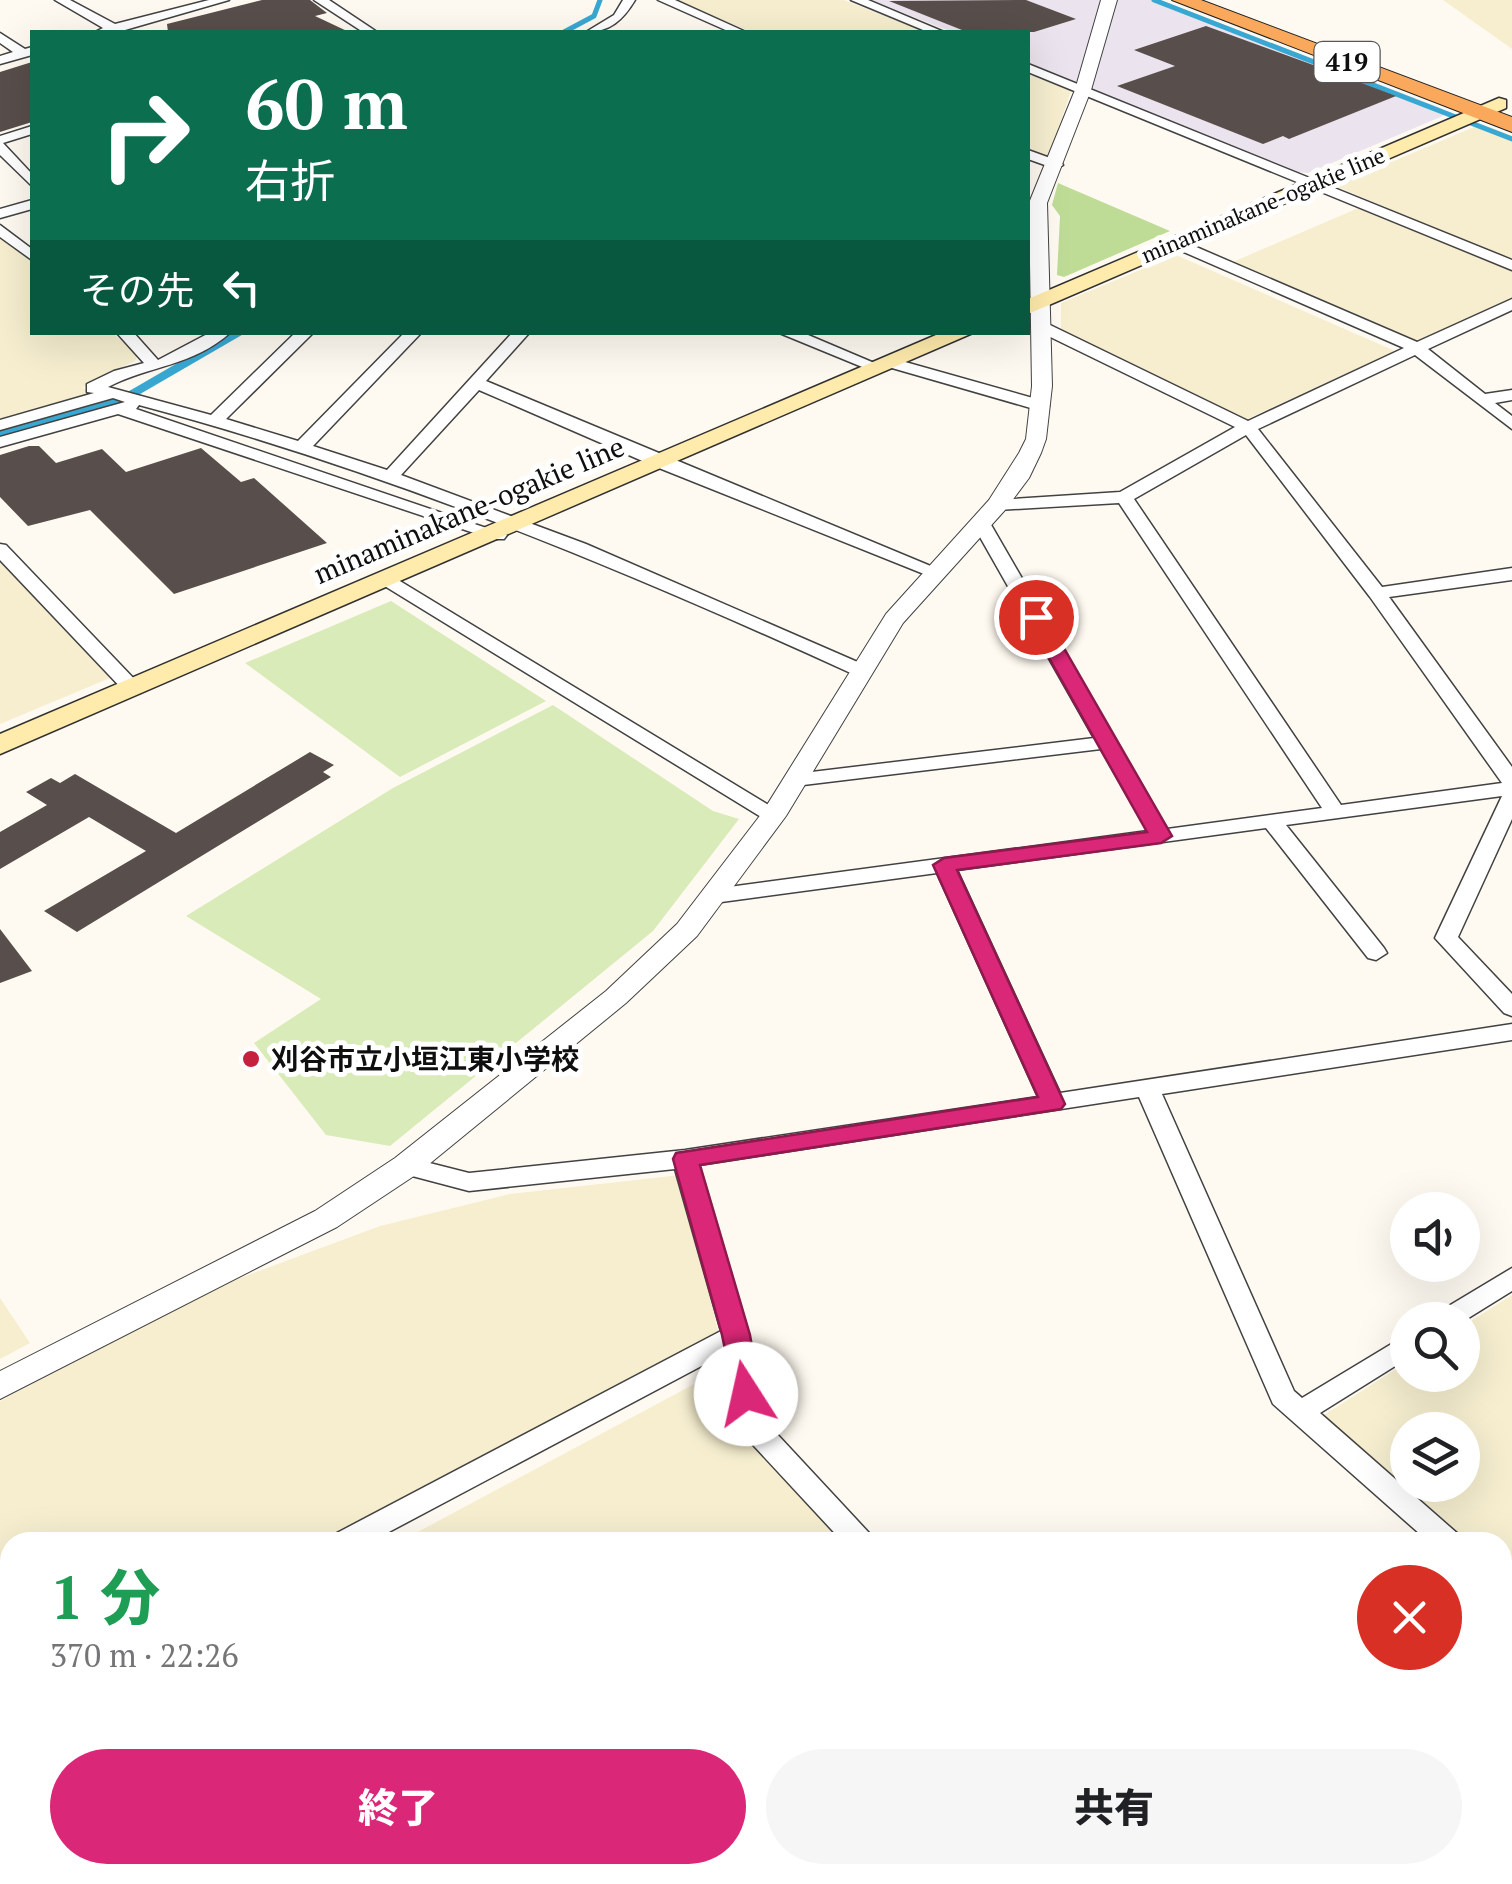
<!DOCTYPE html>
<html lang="ja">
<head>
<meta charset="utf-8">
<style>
	body { margin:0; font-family:"PT Serif","Noto Sans JP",serif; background:#f6f6f6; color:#202124; height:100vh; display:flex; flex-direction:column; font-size:38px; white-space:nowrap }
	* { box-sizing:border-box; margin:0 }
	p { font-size:32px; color:#757577 }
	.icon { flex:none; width:55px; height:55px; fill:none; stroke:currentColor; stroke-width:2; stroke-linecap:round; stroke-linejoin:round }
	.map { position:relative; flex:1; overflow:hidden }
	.panel { position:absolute; left:0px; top:1532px; width:1512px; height:352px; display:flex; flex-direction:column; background:#fff; border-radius:30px 30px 0 0; box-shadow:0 10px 40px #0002 }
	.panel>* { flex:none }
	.hud { position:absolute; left:30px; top:30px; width:1000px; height:305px; border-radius:0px; box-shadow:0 10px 40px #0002; background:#0b6e4f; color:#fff; overflow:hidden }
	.fabs { position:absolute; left:1390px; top:1192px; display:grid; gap:20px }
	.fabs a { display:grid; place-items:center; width:90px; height:90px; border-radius:50%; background:#fff; box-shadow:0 10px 40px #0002; font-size:50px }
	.pin { position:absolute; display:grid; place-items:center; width:85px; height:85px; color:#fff; margin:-42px; border:5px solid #fff; border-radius:50%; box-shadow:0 2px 10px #0007 }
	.me { position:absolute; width:110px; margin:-55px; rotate:350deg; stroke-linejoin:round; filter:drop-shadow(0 0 8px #0008) }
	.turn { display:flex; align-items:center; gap:35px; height:210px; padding:0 50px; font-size:45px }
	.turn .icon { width:130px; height:130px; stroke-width:2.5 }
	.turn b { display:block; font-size:70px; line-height:85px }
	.then { display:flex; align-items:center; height:95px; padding:0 50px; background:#0003; gap:20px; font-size:38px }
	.round { display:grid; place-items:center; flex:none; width:105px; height:105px; border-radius:52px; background:#f6f6f6 }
	.head { display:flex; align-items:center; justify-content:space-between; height:170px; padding:0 50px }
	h1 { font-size:60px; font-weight:800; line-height:75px; color:#1e9e55 }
	.cta { display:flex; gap:20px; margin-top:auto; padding:20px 50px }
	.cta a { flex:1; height:115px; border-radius:60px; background:#db2777; color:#fff; font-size:40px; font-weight:800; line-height:115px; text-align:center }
	.cta a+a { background:#f6f6f6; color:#202124 }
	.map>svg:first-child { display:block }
	.industrial { fill:#ebe3ed }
	.farmland { fill:#f6eecf; fill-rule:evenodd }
	.green { fill:#d9ebb8 }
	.forest { fill:#bfdc97 }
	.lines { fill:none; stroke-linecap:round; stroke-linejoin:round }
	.stream-far1 { stroke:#38a8d2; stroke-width:5 }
	.stream { stroke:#38a8d2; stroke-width:8 }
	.building { fill:#584e4b }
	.minor-casing { stroke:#424242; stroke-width:3 }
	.tertiary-casing { stroke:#424242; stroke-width:2 }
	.secondary-casing { stroke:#313131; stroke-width:3 }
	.trunk-casing { stroke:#202020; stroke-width:2 }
	.minor { fill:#fff; fill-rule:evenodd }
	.tertiary { fill:#fff; fill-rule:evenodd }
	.secondary { fill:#ffebac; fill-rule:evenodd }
	.trunk { fill:#faa85c; fill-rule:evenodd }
	.route { fill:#db2777; stroke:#8e194d; stroke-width:2.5 }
	.poi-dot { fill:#c4223e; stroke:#fff; stroke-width:4 }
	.labels { text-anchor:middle; stroke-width:10; stroke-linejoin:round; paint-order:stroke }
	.far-street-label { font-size:22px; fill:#0f0f0f; stroke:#fff }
	.shield { fill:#fff; stroke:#575757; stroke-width:2.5 }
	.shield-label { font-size:25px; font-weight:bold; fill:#0f0f0f }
	.street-label { font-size:28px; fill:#0f0f0f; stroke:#fff }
	.poi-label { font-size:28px; font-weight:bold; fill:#0f0f0f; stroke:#fff; text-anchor:start }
</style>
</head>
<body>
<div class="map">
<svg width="1512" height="1884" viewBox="0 0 1512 1884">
	<rect width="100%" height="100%" fill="#fffaf1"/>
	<path class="industrial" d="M871,0H1160L1443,109V116L1308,173L1297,172L1028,63V32H952Z"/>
	<path class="farmland" d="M675,0H844L925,32H751Z
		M1443,0H1512V49Z
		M1028,74L1071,91L1048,158L1028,150Z
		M1474,127H1490L1512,136V260L1335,186Z
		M1363,206L1512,268V299L1414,343L1228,264Z
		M0,235L32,262V332L112,333L137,354L136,360L82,388L104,394L0,423Z
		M1176,255L1395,351L1247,419L1061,329V303Z
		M0,562L110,678L0,724Z
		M681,1175L719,1335L324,1542H10V1707L0,1712V1401L224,1284L380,1226L510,1194Z
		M1512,1295V1579L1503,1571L1502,1542H1470L1324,1415L1407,1362L1408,1375H1462L1463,1326ZM1408,1430H1462V1485H1408Z
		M0,1298L30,1343L0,1359Z
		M726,1367L741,1431L843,1542H399Z
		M10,1749V1875H370L375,1884H0V1755Z
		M437,1875H1112L1099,1884H443Z"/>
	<path class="green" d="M391,601L546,701L400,777L245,663Z
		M553,705L713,811L739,819L653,931L390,1146L326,1135L254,1043L321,999L186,916L393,788Z"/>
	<path class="forest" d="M1058,183L1170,231L1064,277L1057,275L1060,216L1052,205Z"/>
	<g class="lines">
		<path class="stream-far1" d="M1154,0L1512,139
			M564,32L594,16L600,0"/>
		<path class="stream" d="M0,435L120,401L239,332"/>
	</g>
	<path class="building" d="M262,0H310L327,13L315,16L349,32H168L167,24Z
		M1026,0L1076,19L1034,32H967L889,1Z
		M1206,26L1327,70L1396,96L1289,139L1283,136L1263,144L1117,86L1175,66L1134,50Z
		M32,62V122L0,132V72Z
		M29,446H39L56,463L102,449L126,472L201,448L241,482L254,478L327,543L174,594L90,510L28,526L0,497V455Z
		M310,752L334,765L323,772L331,777L77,932L44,911L146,851L89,817L0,869V832L47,805L26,792L51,778L60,783L75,774L176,833Z
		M0,929L32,971L0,983Z"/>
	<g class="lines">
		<g class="minor-casing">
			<path id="minor" d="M55,0H70L115,24L209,0H229L125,30L126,32H95L103,28Z
				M314,0H329L377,32H363Z
				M623,0H635C623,20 610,32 586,32L614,15Z
				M658,0H675L746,32H730Z
				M851,0H868L944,32H928Z
				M0,33L25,49L32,47V55L0,64V56L13,52L0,43Z
				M1028,64L1512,260V270L1028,72Z
				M32,126V134L3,143L32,174V186L0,155V136Z
				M1028,150L1061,162L1063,165L1056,169L1028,159Z
				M32,200V209L0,218V209Z
				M0,225L32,249V260L0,237Z
				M1170,240H1180L1417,342L1512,299V310L1428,349L1485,394L1512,390V400L1495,403L1512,416V429L1415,355L1258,429L1382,587L1512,568V580L1389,597L1512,767V819L1458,937L1512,994V1016L1504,1013L1435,938L1502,796L1286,825L1384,948L1387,953L1376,960L1368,958L1266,828L957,870L1060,1093L1512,1024V1040L1162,1094L1294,1391L1302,1398L1408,1334V1358L1320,1413L1458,1534L1462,1542H1429L1273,1404L1139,1097L699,1165L749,1335L764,1420L870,1534L874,1542H843L741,1432L726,1353L370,1542H331L335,1534L721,1331L675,1169L469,1191L397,1172L394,1166L397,1160L406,1157L469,1173L685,1150L1038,1097L937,873L714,903L703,896L714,889L1148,831L1101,749L795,786L785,780L795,774L1094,738L972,523L975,519H987L990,523L1167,829L1322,808L1119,503L997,510L988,505L997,500L1120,492L1235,427L1036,330V324H1048L1248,421L1404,348L1170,246ZM1246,435L1370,597L1502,783L1341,805L1134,499Z
				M116,332H133L158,360L211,332H231C192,367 150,365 108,387L211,415L296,332H314L226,419L298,441L405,332H422L313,446L387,470L513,332H530L486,381L945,572L936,578L929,576L654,466L479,390L401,475L586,544L869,667L872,671L869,675H855C623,569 387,471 139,405L136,409L507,535L504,539H492L118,414L0,447V437L125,402L113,398L0,430V420L94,393L87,392V384L114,371L144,363Z
				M777,332H801L886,368L872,371Z
				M891,358L1047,402L1049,406L1041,411L885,366V360Z
				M0,544L6,545L140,685L143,689L140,693H126L0,560Z
				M390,575L780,812L784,816L773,822L766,820L383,585L381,581Z
				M1512,1268V1291L1462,1322L1433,1320L1437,1313Z
				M1502,1577L1512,1580V1610L1502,1607Z
				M10,1707V1736L0,1739V1710Z
				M1502,1843H1512V1873H1502Z
				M1126,1875H1167L1163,1884H1122Z"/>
		</g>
		<g class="tertiary-casing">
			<path id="tertiary" d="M1101,0H1117L1091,90L1047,203L1052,386L1046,439L1041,453L1029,478L1005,510L903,623L786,816L697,936L626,1003L417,1174L337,1227L0,1399V1371L315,1211L395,1158L606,991L677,924L762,813L886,614L989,500L1019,453L1026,439L1032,386L1029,203L1075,90Z"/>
		</g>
		<g class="secondary-casing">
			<path id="secondary" d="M1499,98L1506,100V108L1028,314V299Z
				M943,332H975L0,754V734Z"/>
		</g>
		<g class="trunk-casing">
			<path id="trunk" d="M1172,0H1201L1512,117V132Z"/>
		</g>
		<use href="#minor" class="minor"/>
		<use href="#tertiary" class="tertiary"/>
		<use href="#secondary" class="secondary"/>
		<use href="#trunk" class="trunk"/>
	</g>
	<path class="route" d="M1036,611L1046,617L1172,836L1161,843L957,870L1065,1104L1061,1109L700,1165L750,1335L760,1394L756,1402L746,1405L736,1402L722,1335L673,1159L676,1153L1038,1097L933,865L944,858L1147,832L1026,617Z"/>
	<circle class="poi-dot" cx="251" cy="1059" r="10"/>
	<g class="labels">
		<g class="far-street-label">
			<text transform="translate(1263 205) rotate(-23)" y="8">minaminakane-ogakie line</text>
		</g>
		<rect class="shield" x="1314.5" y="42" width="65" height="40" rx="8"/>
		<g class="shield-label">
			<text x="1347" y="71">419</text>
		</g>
		<g class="street-label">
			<text transform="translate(469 510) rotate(-23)" y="10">minaminakane-ogakie line</text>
		</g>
		<g class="poi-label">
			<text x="271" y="1069">刈谷市立小垣江東小学校</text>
		</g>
	</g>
</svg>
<div class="fabs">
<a><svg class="icon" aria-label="sound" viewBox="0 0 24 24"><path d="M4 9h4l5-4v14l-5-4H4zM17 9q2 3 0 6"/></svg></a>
<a><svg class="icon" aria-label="search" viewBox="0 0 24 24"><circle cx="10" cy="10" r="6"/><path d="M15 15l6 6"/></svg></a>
<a><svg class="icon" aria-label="layers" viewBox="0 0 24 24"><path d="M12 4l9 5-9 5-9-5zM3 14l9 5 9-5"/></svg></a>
</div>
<div class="pin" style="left:1036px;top:617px;background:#d93025"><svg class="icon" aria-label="arrive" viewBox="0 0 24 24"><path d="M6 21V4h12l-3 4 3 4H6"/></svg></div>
<svg class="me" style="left:746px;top:1394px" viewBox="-20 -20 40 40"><circle r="19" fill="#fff"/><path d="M0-13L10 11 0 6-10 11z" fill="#db2777"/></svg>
<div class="hud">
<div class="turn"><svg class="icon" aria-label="right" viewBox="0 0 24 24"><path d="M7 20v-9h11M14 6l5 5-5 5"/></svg><div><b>60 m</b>右折</div></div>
<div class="then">その先<svg class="icon" aria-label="left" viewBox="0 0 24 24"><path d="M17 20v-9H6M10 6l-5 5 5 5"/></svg></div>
</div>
<section class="panel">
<div class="head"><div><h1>1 分</h1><p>370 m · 22:26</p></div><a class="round" style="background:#d93025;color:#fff"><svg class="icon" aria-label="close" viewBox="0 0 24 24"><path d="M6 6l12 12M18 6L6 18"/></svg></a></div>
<div class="cta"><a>終了</a><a>共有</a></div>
</section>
</div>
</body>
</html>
